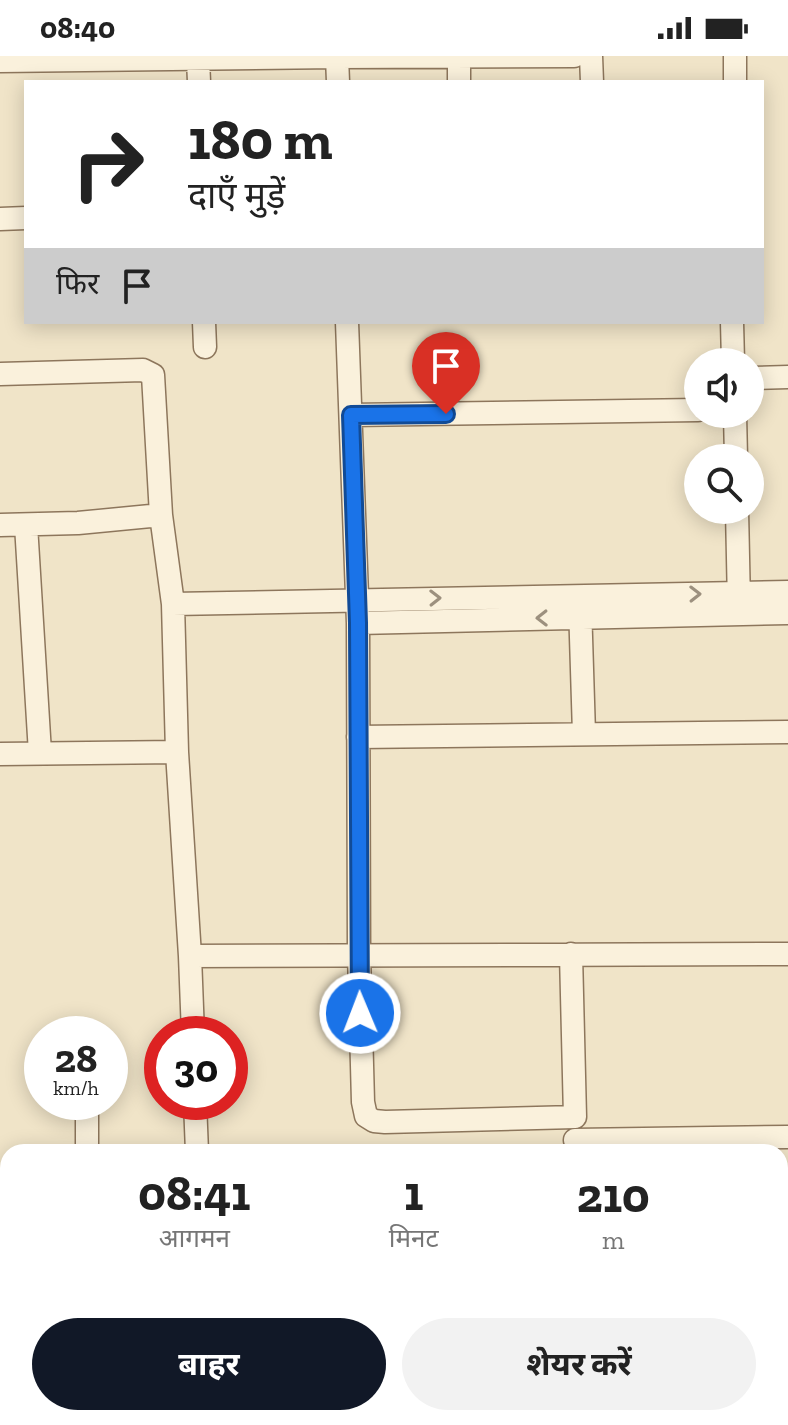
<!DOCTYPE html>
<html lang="hi">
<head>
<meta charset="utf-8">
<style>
	body { margin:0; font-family:"Zilla Slab","Noto Sans Devanagari",serif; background:#f2f2f2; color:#222; height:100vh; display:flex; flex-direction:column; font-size:30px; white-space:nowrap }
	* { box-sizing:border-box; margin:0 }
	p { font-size:26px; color:#767676 }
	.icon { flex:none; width:44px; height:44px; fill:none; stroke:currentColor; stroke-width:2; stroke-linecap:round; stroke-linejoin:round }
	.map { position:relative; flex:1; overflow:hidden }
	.panel { position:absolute; left:0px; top:1088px; width:788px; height:282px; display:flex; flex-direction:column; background:#fff; border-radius:24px 24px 0 0; box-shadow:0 4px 20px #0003 }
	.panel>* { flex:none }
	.hud { position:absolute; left:24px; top:24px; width:740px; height:244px; border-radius:0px; box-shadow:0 4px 20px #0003; background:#fff; color:#222; overflow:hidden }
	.fabs { position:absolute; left:684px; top:292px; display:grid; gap:16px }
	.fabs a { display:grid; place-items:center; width:80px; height:80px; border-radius:50%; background:#fff; box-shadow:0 4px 20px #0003; font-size:40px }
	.speed { position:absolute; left:24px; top:960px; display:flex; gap:16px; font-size:40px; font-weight:700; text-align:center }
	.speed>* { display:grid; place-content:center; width:104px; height:104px; border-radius:50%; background:#fff; box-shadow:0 4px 20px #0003; line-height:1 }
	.speed small { font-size:20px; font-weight:400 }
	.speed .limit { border:12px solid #d22; background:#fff; color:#111 }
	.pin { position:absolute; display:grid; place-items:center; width:68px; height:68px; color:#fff; margin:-82px -34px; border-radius:50% 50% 50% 0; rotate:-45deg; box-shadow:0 0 8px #0007 }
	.pin .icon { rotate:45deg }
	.me { position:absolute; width:88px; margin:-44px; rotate:359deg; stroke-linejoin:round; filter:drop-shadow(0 0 6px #0008) }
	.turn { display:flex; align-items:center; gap:28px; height:168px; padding:0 32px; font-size:36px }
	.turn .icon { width:104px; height:104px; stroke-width:2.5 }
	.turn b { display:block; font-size:56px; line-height:68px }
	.then { display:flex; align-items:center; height:76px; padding:0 32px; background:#0003; gap:16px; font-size:30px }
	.eta { display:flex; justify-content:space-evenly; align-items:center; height:136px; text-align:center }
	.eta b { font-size:48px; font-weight:700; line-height:56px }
	.primary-button { display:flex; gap:16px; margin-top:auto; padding:16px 32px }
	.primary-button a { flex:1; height:92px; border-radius:48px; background:#111827; color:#fff; font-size:32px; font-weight:700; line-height:92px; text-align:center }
	.primary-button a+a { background:#f2f2f2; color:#222 }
	.status { display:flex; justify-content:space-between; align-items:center; height:56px; padding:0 40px; background:#fff; direction:ltr }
	.status svg { height:22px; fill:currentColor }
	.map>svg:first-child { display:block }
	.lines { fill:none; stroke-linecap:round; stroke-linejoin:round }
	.minor-casing { stroke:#8d765c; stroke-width:25 }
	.minor { stroke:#faf1dc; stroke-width:22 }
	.oneway { stroke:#9c907e }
	.route-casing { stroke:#114b97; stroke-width:20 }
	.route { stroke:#1a73e8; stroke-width:14 }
</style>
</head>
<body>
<div class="status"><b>08:40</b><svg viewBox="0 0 49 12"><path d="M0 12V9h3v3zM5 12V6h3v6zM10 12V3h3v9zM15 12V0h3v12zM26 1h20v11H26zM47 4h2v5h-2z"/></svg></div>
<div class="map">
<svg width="788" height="1369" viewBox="0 0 788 1369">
	<rect width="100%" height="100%" fill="#f0e4c8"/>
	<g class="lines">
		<g class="minor-casing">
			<path id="minor" d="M591,0L592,26
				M337,1L574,0
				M459,1V26
				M198,3L199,26
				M0,5L337,1L338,26
				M735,26V0
				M0,163L26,162
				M204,266L205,291
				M347,266L358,567L359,898L363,1046L366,1060L374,1065L385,1066L575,1061L571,898
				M732,266L733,306
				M0,318L143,314L153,319L161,459L173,548
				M750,322L788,321
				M735,358L736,402
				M351,359L698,354
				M737,454L739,549
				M0,469L78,467L161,459
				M26,469L40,697
				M580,549L584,678
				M358,567L788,557
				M358,681L788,676
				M177,696L173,548L788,536
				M0,698L177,696L190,900L788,898
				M190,900L193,978
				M86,977V978
				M87,1046V1096
				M195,1046L197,1096
				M575,1084L788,1081
				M0,1181H8
				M0,1310L8,1309
				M22,1362L23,1369
				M181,1362L182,1369
				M505,1362L506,1369
				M587,1362L597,1364L748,1362
				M780,1362L788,1361"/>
		</g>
		<use href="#minor" class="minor"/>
	</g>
	<defs><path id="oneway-chevron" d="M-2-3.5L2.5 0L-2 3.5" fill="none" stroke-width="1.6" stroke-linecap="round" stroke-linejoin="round" transform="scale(2)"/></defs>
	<g class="oneway">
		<use href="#oneway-chevron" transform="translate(695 538) rotate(-1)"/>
		<use href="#oneway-chevron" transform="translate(435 542) rotate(-1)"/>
		<use href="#oneway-chevron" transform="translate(542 562) rotate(179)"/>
	</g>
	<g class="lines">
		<g class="route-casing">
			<path id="route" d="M360,957L358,567L351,359L446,358"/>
		</g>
		<use href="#route" class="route"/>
	</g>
</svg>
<div class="fabs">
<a><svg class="icon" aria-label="sound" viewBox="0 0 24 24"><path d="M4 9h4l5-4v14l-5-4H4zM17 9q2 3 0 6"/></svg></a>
<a><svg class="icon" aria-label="search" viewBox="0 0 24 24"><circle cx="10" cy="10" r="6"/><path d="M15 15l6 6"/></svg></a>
</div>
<div class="speed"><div>28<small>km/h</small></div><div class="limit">30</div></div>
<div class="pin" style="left:446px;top:358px;background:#d93025"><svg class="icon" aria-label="arrive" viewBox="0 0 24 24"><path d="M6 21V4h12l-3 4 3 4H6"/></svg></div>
<svg class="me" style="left:360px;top:957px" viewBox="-20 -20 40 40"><circle r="17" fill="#1a73e8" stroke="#fff" stroke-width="3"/><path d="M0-11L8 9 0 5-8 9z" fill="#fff"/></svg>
<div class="hud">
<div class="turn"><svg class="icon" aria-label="right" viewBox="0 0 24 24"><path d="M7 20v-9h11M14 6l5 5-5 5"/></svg><div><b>180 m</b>दाएँ मुड़ें</div></div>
<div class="then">फिर<svg class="icon" aria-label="arrive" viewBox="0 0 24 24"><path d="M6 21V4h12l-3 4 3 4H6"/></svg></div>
</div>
<section class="panel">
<div class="eta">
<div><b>08:41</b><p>आगमन</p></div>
<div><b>1</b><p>मिनट</p></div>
<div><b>210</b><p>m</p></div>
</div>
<div class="primary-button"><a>बाहर</a><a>शेयर करें</a></div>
</section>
</div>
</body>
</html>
